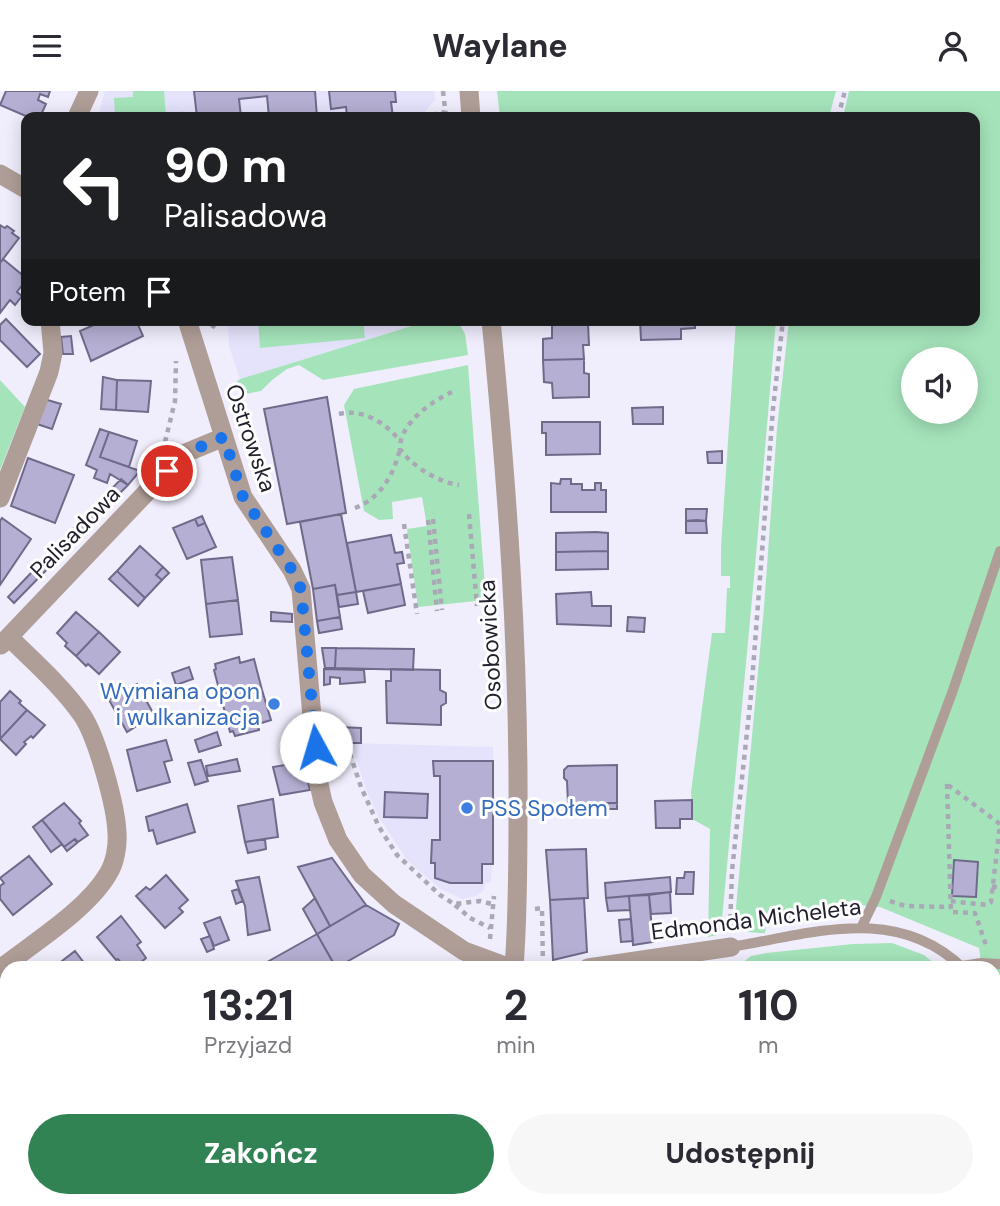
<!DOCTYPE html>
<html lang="pl">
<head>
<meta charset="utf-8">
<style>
	body { margin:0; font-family:"DM Sans",sans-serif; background:#f7f7f7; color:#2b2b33; height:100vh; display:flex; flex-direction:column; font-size:26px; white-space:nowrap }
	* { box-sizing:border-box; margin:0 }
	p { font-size:23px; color:#7c7c81 }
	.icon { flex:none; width:38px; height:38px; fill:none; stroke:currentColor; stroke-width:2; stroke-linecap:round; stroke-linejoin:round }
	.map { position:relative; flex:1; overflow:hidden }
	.panel { position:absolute; left:0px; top:870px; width:1001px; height:247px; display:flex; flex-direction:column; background:#fff; border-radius:21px 21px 0 0; box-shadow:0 4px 18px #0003 }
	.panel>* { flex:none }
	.top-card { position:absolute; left:21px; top:21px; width:959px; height:214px; border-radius:14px; box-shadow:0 4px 18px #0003; background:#202124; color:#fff; overflow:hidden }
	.tools { position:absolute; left:901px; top:256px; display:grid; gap:14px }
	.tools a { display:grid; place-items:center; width:77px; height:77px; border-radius:50%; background:#fff; box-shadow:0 4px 18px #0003; font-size:35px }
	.pin { position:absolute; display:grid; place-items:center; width:60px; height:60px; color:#fff; margin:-30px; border:4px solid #fff; border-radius:50%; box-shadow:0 2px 7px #0007 }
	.me { position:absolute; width:77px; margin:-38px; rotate:354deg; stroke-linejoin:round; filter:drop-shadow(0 0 5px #0008) }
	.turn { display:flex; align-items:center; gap:24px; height:147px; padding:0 28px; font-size:32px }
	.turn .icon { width:91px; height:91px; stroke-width:2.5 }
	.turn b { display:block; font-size:49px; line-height:60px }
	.then { display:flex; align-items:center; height:66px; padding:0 28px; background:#0003; gap:14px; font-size:26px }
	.eta { display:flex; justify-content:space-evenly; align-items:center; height:119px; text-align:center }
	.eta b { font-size:42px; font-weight:800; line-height:49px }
	.cta { display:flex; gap:14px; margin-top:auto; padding:14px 28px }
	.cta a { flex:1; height:80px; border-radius:42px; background:#318354; color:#fff; font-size:28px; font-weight:800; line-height:80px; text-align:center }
	.cta a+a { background:#f7f7f7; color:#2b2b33 }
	header { display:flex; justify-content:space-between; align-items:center; height:91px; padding:0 28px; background:#fff; font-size:32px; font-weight:800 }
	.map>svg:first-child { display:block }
	.built { fill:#e5e2fc }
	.green { fill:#a5e4bb; fill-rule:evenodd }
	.building { fill:#b5b0d3; stroke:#6f6a8a; stroke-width:2 }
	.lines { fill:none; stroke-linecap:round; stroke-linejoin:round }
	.path { stroke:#aaa8b7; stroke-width:4.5; stroke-dasharray:5 5; stroke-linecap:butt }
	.service { stroke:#af9e97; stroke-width:10 }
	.minor { stroke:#af9e97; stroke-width:19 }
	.tertiary { stroke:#af9e97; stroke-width:19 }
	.route { stroke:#1a73e8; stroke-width:12; stroke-dasharray:0 21.6 }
	.shop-dot { fill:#3f7fe0; stroke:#fefefe; stroke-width:2.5 }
	.labels { text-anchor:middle; stroke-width:6; stroke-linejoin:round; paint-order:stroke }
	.street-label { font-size:23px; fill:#211f2c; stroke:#fefefe }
	.shop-label { font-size:23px; fill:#366cbe; stroke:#fefefe; text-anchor:end }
</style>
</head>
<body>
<header><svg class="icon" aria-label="menu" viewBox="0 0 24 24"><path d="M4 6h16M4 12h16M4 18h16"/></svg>Waylane<svg class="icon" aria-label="person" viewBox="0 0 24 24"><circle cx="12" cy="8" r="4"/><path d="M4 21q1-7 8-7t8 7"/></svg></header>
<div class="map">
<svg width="1000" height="1115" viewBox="0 0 1000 1115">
	<rect width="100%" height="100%" fill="#f0eefd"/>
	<path class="built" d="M105,0H434L435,9L420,26H98Z
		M220,229H431L240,288L229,255L228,236Z
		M351,652L493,656L494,741L491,792H485L484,799L476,805L462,808L439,797L407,769L378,725L367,701Z"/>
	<path class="green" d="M133,0H164L166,26H125L124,23L115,24L114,7L133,6Z
		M497,0H836L829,26H500Z
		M849,0H1000V923L994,910V877H982L979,857L880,816L860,814L843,824L766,835L765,842C751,842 739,842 735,827L764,516L777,337L789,229H975V26H843ZM914,268H966V320H914Z
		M258,229H363L365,247L260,257Z
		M431,229H457L465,243L468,264L323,289L299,274L287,278L272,289L261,300L240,304L237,290L240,288Z
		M736,229H776L755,476L721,839L717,844L708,846L710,738L692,728L691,701L712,542H725L727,497H730V485H721V456Z
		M468,274L486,509L418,516L407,438L427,435L422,406L392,411L393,428L379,429L364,420L344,314L354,298Z
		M0,289L25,316L0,379Z
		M892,852L924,864L940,877H740L742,872L751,865L766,862L853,853Z
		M994,966L1000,979V1115H798L796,1110H994Z"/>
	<path class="building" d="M6,0H50L48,6L40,3L38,9L46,13L40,26H28L0,14Z
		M194,0H315L317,26H269L267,5L239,8L241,26H197Z
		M329,0H395L396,11H391L393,26H347L346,16L331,18Z
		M0,134L5,137L7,135L14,140L12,142L19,147L0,172Z
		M3,168L26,187V189L17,201L22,205L15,214L10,209L0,222V172Z
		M6,228L40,263L27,276L0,249V234Z
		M105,229H136L143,245L91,270L80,240Z
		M640,229H695V237L681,238V248L641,249Z
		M552,232H588L589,254H583L584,268L543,269V248L552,247Z
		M71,245L73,263H63L61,246Z
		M584,268V282L589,283V306L553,307L552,292L544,291L543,269Z
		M103,286L117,289L116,319L101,318Z
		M117,289L151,290L148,321L116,319Z
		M327,306L346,422L287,433L264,318Z
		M44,308L61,313L52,338L37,333Z
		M663,316V333H633L632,317Z
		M542,331H600V363L546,364V342H542Z
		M100,338L109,341L100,366L140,380L128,394L110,383L107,392L94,387L97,379L86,374Z
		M109,341L137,350L129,376L100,366Z
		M722,360V372H708L707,361Z
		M28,367L74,384L55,432L11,415Z
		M121,388L128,394L77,445L71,440Z
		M561,388H571V393H582V399H595V392H601V399H606V421H551V392L560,393Z
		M686,418H707L706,430H686Z
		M341,423L356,501L337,504L335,494L313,498L300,431Z
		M202,425L205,432L198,435L195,428Z
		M2,427L31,448L0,494V430Z
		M195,428L198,435L205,432L216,456L187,468L173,437Z
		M697,429L706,430L707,442H686V430Z
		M71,440L77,445L60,465L53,459Z
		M596,441L608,442V460L556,461V442Z
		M391,444L395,462L402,461L404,472L397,473L401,493L356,501L347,452Z
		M140,455L163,476L156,484L162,489L145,507L117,480Z
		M53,459L60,465L14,512L8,506Z
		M608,460V478L556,479V461Z
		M232,466L238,509L206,513L201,469Z
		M163,476L169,482L162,489L156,484Z
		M117,480L145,507L138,515L109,488Z
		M401,493L405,514L368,522L363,500Z
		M335,494L340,526L317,530L313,498Z
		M356,501L358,513L339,516L337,504Z
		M591,501L592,515H611V535L557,533L556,503Z
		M238,509L242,543L210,546L206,513Z
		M76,521L99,541L76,565L65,555L67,552L57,542Z
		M271,521L292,523V531L271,530Z
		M340,526L342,538L319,542L317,530Z
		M628,526L645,527L644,541L627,540Z
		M99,541L120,561L99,583L88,573L86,575L76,565Z
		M322,557H336L335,577H325Z
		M336,557L414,558L413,579L335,577Z
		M239,566L240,572L254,568L262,599L222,610L214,579L216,578L215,573Z
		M189,576L193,588L176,594L172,582Z
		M324,578L364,579L365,591L340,593V587L330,586V593L324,594Z
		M391,578L440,579V599L446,602V612L441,615V634L387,632L386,590H391Z
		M137,593L152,620L141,627L143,631L127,641L109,609Z
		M262,599L271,629L258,633L259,639L235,645L233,640L230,641L222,610Z
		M10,600L21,610L19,612L27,619L0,648V611Z
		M27,619L45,634L33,647L31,645L24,651L26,653L16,664L0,648Z
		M338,636L361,637V652H337Z
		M217,641L221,654L199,661L195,649Z
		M166,649L172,669L164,671L170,691L137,700L127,659Z
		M237,668L240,680L208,685L206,675Z
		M201,669L208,690L195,694L188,672Z
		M433,670H493V773H482V792H450L435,787V772H431L432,749H440V685H434Z
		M303,671L310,699L280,704L273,676Z
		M617,674V712L568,713L567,690L564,687V679L568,675Z
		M385,701L428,703L427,727L384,726Z
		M273,708L278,746L245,751L238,715Z
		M692,709V728H680V737H656L655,710Z
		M64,712L81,730L79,732L88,744L78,751L75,748L64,756L42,729Z
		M586,712H595L596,718H586Z
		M595,712H617V718H596Z
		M187,713L195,741L157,753L153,739L149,740L146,726Z
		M42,729L62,753L51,761L33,736Z
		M75,748L77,752L67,760L64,756Z
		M265,748L266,758L248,762L245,751Z
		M586,758L588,807L550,809L546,759Z
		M29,765L52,793L13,824L0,808V795L4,792L0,787Z
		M332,767L366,814L330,835L298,776Z
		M954,769L978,771L976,806L952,805Z
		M685,781H694L693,803H676L677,787H684Z
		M166,784L188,809L179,817L183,821L165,837L136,805L146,796L150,799Z
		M259,786L270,839L248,844L245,815L236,790Z
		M670,786L671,801L606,807L605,792Z
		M238,798L243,810L236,813L232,800Z
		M670,801L671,822L651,823L649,804Z
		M649,804L653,851L633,854L629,805Z
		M629,805L630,819L608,820L606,807Z
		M315,807L330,835L317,843L303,818Z
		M584,807L587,861L553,869L550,809Z
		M366,814L399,833L394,844L336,877L317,843Z
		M121,825L141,851L137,854L146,867L134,877H125L118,868L116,869L97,846Z
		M220,826L229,849L214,855L204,832Z
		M631,828L633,850L621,851L619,829Z
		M317,843L334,873L328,877L260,875Z
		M210,845L214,858L207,861L201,848Z
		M75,860L88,877H53Z
		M7,917V934L0,925Z
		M0,925L7,934V957L0,962Z
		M185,1110H239L241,1115H187Z
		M570,1110H611L613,1115H569Z"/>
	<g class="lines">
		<path class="path" d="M443,0L446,26
			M149,25L183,23
			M434,26L435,23L445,21
			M838,26L845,0
			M212,237L218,229
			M452,301C432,310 399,333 400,358C413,376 438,391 459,394
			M339,323C362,317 386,332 400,350
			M165,351L175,310L176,270
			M355,417C381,407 394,383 400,358
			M469,423L477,515
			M433,428L442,519
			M428,429L437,520
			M404,433L417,523
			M334,656L348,657L361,696L379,736L397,764L440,804L454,813L480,810L492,813
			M947,693L951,821L975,822L987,857
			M948,694L1000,733L991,811L987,814L950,810
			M992,795L1000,797
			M890,810L905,815L951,816
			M455,814L470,827L490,837
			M535,818L542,817L543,877
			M730,838L732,780L751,604L773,318L783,229
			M490,848L494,805
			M789,1110L790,1115
			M470,1115L471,1110
			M523,1115L524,1110"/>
		<path class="service" d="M862,835L876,806L952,602L1000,460
			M731,856C811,843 896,812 963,877
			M962,875L981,872L1000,873
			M994,932L1000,945"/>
		<path class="minor" d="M77,26L89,0
			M0,83L26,98
			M187,229L243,406L292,479L301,498L317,684L323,711L338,749L362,784L394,813L464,860L510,877
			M0,407L49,281L53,262L50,229
			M1,554L183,363L224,346
			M588,877L731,856
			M0,878C33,852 87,819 108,783C115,772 118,755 117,742C116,715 97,646 82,624C62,595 33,570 9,546
			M0,1039L7,1049
			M51,1110L54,1115
			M82,1115L100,1110"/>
		<path class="tertiary" d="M469,0L471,26
			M491,229C507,393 519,558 518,723C518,774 518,825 514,877
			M495,1115V1110"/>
	</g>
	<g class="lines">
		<path class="route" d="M167,380L183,363L224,346L243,406L292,479L301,498L316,656"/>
	</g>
	<g class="shop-dot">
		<circle cx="274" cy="613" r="7"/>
		<circle cx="467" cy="717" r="7"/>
	</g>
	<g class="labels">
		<g class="street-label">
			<text transform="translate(251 347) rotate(71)" y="8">Ostrowska</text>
			<text transform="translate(75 441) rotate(-46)" y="8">Palisadowa</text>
			<text transform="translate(490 554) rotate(-93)" y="8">Osobowicka</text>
			<text transform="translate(756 828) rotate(-7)" y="8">Edmonda Micheleta</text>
		</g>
		<g class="shop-label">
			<text x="260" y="608">Wymiana opon<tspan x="260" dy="26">i wulkanizacja</tspan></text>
			<text x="481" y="725" text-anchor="start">PSS Społem</text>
		</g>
	</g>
</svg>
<div class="tools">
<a><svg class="icon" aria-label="sound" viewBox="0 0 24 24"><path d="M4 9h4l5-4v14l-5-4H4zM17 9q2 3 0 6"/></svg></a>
</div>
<div class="pin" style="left:167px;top:380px;background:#d93025"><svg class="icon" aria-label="arrive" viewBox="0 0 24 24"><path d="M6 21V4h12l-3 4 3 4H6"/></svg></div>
<svg class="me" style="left:316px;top:656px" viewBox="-20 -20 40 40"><circle r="19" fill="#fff"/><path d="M0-13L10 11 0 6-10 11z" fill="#1a73e8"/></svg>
<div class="top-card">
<div class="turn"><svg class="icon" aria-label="left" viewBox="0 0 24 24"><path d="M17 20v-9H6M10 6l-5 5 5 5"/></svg><div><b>90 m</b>Palisadowa</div></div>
<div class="then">Potem<svg class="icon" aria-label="arrive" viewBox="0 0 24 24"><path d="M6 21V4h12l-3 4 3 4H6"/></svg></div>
</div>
<section class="panel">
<div class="eta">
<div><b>13:21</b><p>Przyjazd</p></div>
<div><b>2</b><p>min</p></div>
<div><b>110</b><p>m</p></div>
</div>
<div class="cta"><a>Zakończ</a><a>Udostępnij</a></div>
</section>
</div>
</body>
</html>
